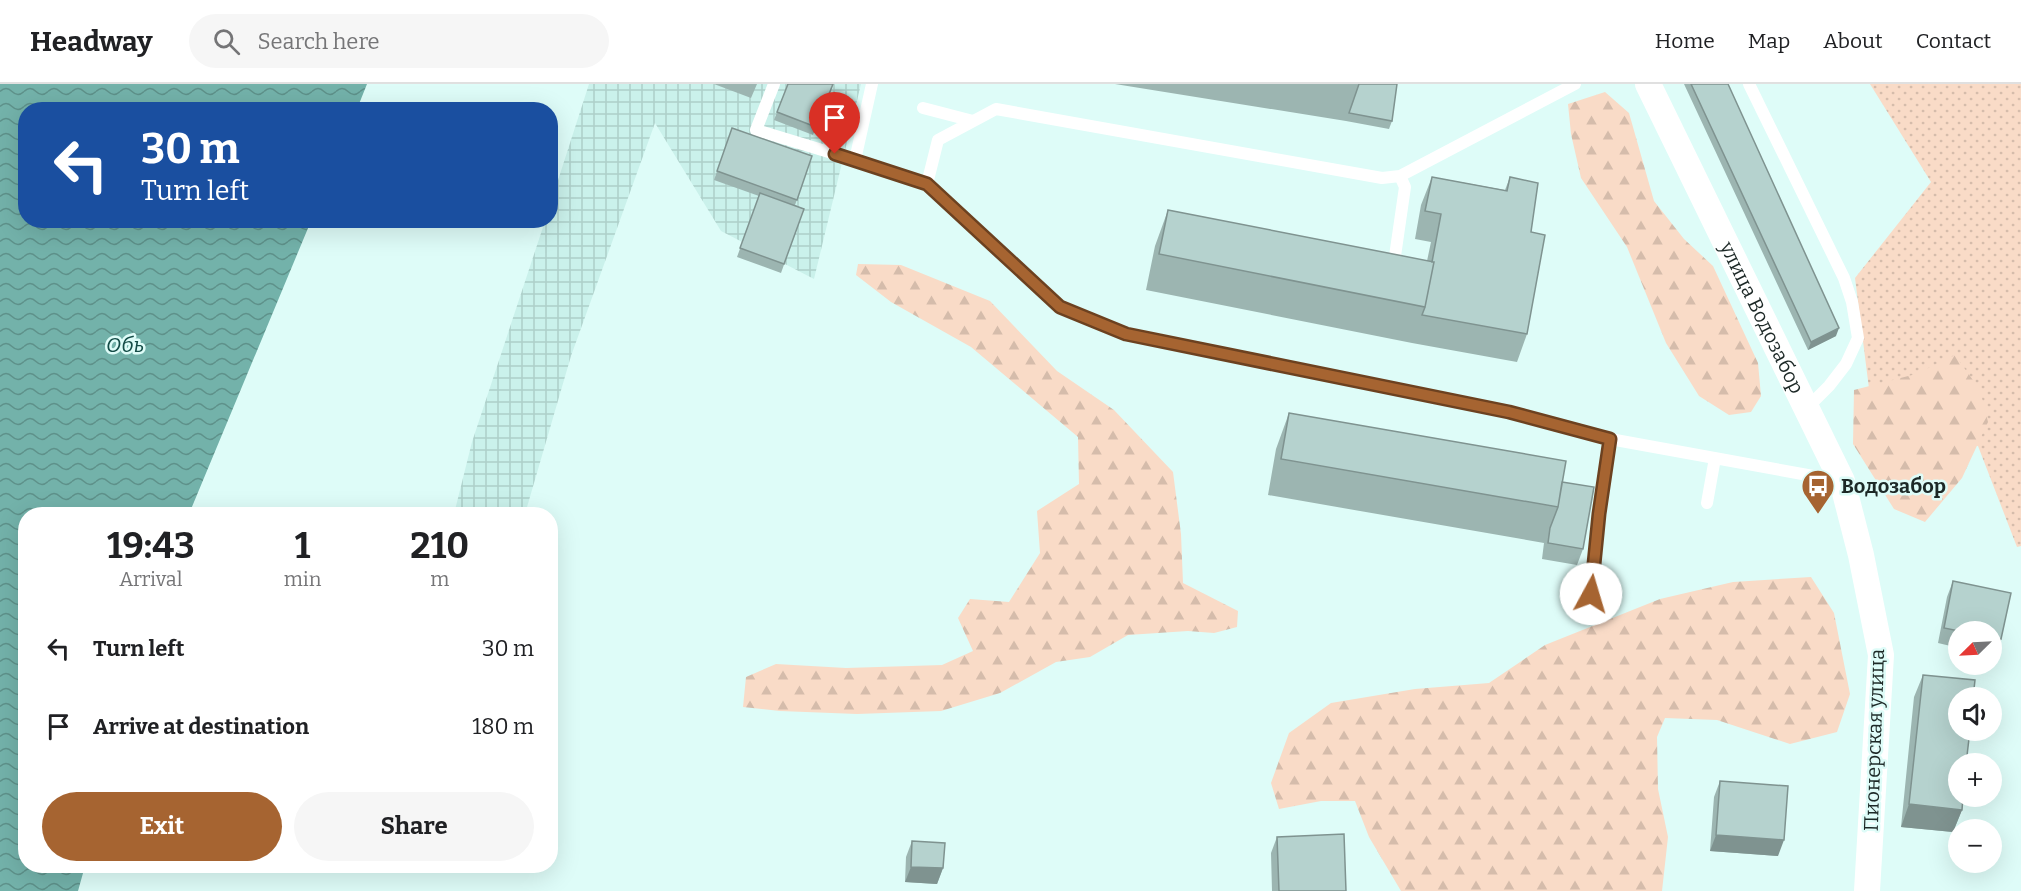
<!DOCTYPE html>
<html lang="en">
<head>
<meta charset="utf-8">
<style>
	body { margin:0; font-family:Bitter,serif; background:#f6f6f6; color:#202124; height:100vh; display:flex; flex-direction:column; font-size:22px; white-space:nowrap }
	* { box-sizing:border-box; margin:0 }
	p { font-size:20px; color:#757577 }
	.icon { flex:none; width:33px; height:33px; fill:none; stroke:currentColor; stroke-width:2; stroke-linecap:round; stroke-linejoin:round }
	.map { position:relative; flex:1; overflow:hidden }
	.panel { position:absolute; left:18px; top:423px; width:540px; height:366px; display:flex; flex-direction:column; background:#fff; border-radius:24px; box-shadow:0 6px 24px #0002 }
	.panel>* { flex:none }
	.guide { position:absolute; left:18px; top:18px; width:540px; height:126px; border-radius:24px; box-shadow:0 6px 24px #0002; background:#1a4fa0; color:#fff; overflow:hidden }
	.needle { width:39px; rotate:246deg }
	.controls { position:absolute; left:1948px; top:537px; display:grid; gap:12px }
	.controls a { display:grid; place-items:center; width:54px; height:54px; border-radius:50%; background:#fff; box-shadow:0 6px 24px #0002; font-size:30px }
	.pin { position:absolute; display:grid; place-items:center; width:51px; height:51px; color:#fff; margin:-62px -26px; border-radius:50% 50% 50% 0; rotate:-45deg; box-shadow:0 0 6px #0007 }
	.pin .icon { rotate:45deg }
	.me { position:absolute; width:66px; margin:-33px; rotate:6deg; stroke-linejoin:round; filter:drop-shadow(0 0 4px #0008) }
	.turn { display:flex; align-items:center; gap:21px; height:126px; padding:0 24px; font-size:27px }
	.turn .icon { width:78px; height:78px; stroke-width:2.5 }
	.turn b { display:block; font-size:42px; line-height:51px }
	.eta { display:flex; justify-content:space-evenly; align-items:center; height:102px; text-align:center }
	.eta b { font-size:36px; font-weight:700; line-height:42px }
	.primary-button { display:flex; gap:12px; margin-top:auto; padding:12px 24px }
	.primary-button a { flex:1; height:69px; border-radius:36px; background:#a66431; color:#fff; font-size:24px; font-weight:700; line-height:69px; text-align:center }
	.primary-button a+a { background:#f6f6f6; color:#202124 }
	ul { padding:0; list-style:none }
	li { display:flex; align-items:center; gap:18px; height:78px; padding:0 24px }
	li div { flex:1 }
	li b { display:block; font-size:22px }
	li em { font-style:normal }
	header { display:flex; align-items:center; gap:36px; box-sizing:border-box; height:84px; padding:0 30px; background:#fff; border-bottom:2px solid #e0e0e0 }
	header strong { font-size:28px }
	nav { display:flex; gap:33px; margin-inline-start:auto; font-size:21px }
	.search { width:420px; height:54px; background:#f6f6f6; display:flex; align-items:center; gap:15px; box-sizing:border-box; padding:0 21px; border-radius:33px; color:#757577; font-size:22px }
	.map>svg:first-child { display:block }
	.industrial { fill:url(#industrial-grid) }
	.grass { fill:url(#grass-dots) }
	.forest { fill:url(#forest-firs) }
	.water { fill:url(#water-waves) }
	.lines { fill:none; stroke-linecap:round; stroke-linejoin:round }
	.service { stroke:#fff; stroke-width:12 }
	.minor { stroke:#fff; stroke-width:26 }
	.wall { fill:#9cb5b1 }
	.shaded-wall { fill:#7f9390 }
	.building { fill:#b5d2ce; stroke:#7f9390; stroke-width:1.5 }
	.route-casing { stroke:#6c4120; stroke-width:15 }
	.route { stroke:#a66431; stroke-width:10 }
	.labels { text-anchor:middle; stroke-width:5; stroke-linejoin:round; paint-order:stroke }
	.street-label { font-size:20px; fill:#1c2826; stroke:#defcf8 }
	.poi-label { font-size:20px; font-weight:bold; fill:#1c2826; stroke:#defcf8; text-anchor:start }
	.water-label { font-size:21px; font-style:italic; fill:#144c47; stroke:#defcf8 }
</style>
</head>
<body>
<header>
<strong>Headway</strong>
<div class="search"><svg class="icon" aria-label="search" viewBox="0 0 24 24"><circle cx="10" cy="10" r="6"/><path d="M15 15l6 6"/></svg>Search here</div>
<nav><a>Home</a><a>Map</a><a>About</a><a>Contact</a></nav>
</header>
<div class="map">
<svg width="2021" height="807" viewBox="0 0 2021 807">
	<defs>
		<pattern id="industrial-grid" width="8" height="8" patternUnits="userSpaceOnUse" patternTransform="scale(1.5)"><rect width="8" height="8" fill="#caf1eb"/><path d="M0 4h8M4 0v8" fill="none" stroke="#adcfc9"/></pattern>
		<pattern id="grass-dots" width="8" height="8" patternUnits="userSpaceOnUse" patternTransform="scale(1.5)"><rect width="8" height="8" fill="#f9dbc7"/><path d="M2 2h.1M6 6h.1" fill="none" stroke="#d5bcab" stroke-width="1.8" stroke-linecap="round"/></pattern>
		<pattern id="forest-firs" width="22" height="20" patternUnits="userSpaceOnUse" patternTransform="scale(1.5)"><rect width="22" height="20" fill="#f9dbc7"/><path d="M5 1l3.5 6h-7zM16 11l3.5 6h-7z" fill="#d5bcab"/></pattern>
		<pattern id="water-waves" width="16" height="10" patternUnits="userSpaceOnUse" patternTransform="scale(1.5)"><rect width="16" height="10" fill="#73b2aa"/><path d="M0 5q4-4 8 0t8 0" fill="none" stroke="#5e918a"/></pattern>
	</defs>
	<rect width="100%" height="100%" fill="#defcf8"/>
	<path class="industrial" d="M589,0H861L814,195L721,147L655,39L571,272L525,430H454L472,358L545,137L550,136L551,118Z"/>
	<path class="grass" d="M1870,0H2021V462L2017,463L1978,362L1875,352L1855,194L1931,98Z"/>
	<path class="forest" d="M1605,8L1629,29L1654,117L1684,155L1713,182L1758,279L1761,312L1751,328L1729,331L1699,312L1666,259L1627,163L1581,94L1571,50L1568,20Z
		M858,180L901,181L990,217L1057,287L1114,326L1173,388L1181,450L1183,499L1238,527L1237,543L1214,549L1188,547L1128,551L1090,573L1056,578L1000,609L941,627L857,630L780,627L743,623L746,593L776,580L846,584L942,581L973,567L958,534L970,515L1009,518L1040,469L1037,427L1079,400L1078,353L971,263L891,218L856,191Z
		M1955,271L1980,306L1988,338L1962,394L1925,438L1894,425L1853,360L1854,306L1916,290Z
		M1811,493L1834,529L1850,610L1837,648L1790,660L1717,636L1665,634L1657,653L1658,705L1668,753L1662,807H1401L1369,753L1355,717H1321L1279,725L1271,699L1289,649L1331,619L1415,605L1489,599L1545,561L1660,515L1733,498Z"/>
	<path class="water" d="M0,0H367L357,25L26,26V136L311,137L189,430H26V782H85L78,807H0Z"/>
	<g class="lines">
		<path class="service" d="M774,0L756,46L855,76
			M872,0L855,76L927,100
			M1575,0L1400,92L1382,94L996,25L938,56L927,100L1060,223L1126,250L1509,328L1610,355L1841,397
			M1749,0L1844,194L1852,218L1858,254L1846,280L1829,302L1807,324
			M923,24L973,37
			M1393,186L1405,103L1400,92
			M1707,419L1715,374
			M1591,510L1599,430L1610,355"/>
		<path class="minor" id="s1" d="M1648,0L1842,397L1861,471L1881,571L1867,807"/>
	</g>
	<path class="wall" d="M714,0H757L751,14Z
		M788,0H833L813,51L774,36Z
		M1115,0H1397L1392,37L1389,45L1346,37Z
		M1684,0H1728L1836,252L1808,266Z
		M732,44L812,72L795,121L804,125L781,189L737,173L759,112L714,96Z
		M1432,93L1505,106L1510,93L1531,148L1527,250L1517,278L1412,259L1146,206L1155,162L1168,126L1427,177L1431,158L1415,155L1421,121Z
		M1289,329L1562,398L1583,465L1577,481L1542,475L1544,459L1268,411L1276,365Z
		M1953,497L2001,555L1996,571L1992,570V548H1959V564L1938,559L1947,513Z
		M1923,591L1962,726L1953,748L1901,743L1914,613Z
		M1720,697L1778,772L1710,767L1714,713Z
		M1277,753L1346,807H1272L1271,769Z
		M912,757L943,784L937,800L905,798L906,773Z"/>
	<path class="shaded-wall" d="M1839,244L1836,252L1808,266L1811,258Z
		M1909,720L1962,726L1953,748L1901,743Z
		M1716,751L1784,756L1778,772L1710,767Z
		M911,783L943,784L937,800L905,798Z"/>
	<path class="building" d="M788,0H833L816,43L777,28Z
		M1359,0H1397L1392,37L1349,29Z
		M1691,0H1728L1839,244L1811,258Z
		M732,44L812,72L797,116L717,87Z
		M1432,93L1507,107L1510,93L1538,99L1531,148L1545,151L1527,250L1422,231L1425,223L1434,178H1432L1441,130L1425,127Z
		M760,109L804,125L784,180L740,164Z
		M1168,126L1434,178L1425,223L1159,170Z
		M1289,329L1566,377L1558,423L1281,375Z
		M1562,398L1594,403L1583,465L1548,459L1550,444L1558,423Z
		M1953,497L2011,509L2001,555L1992,553V548H1964L1944,544Z
		M1923,591L1975,596L1973,614H1959V646H1970L1966,680H1959V712H1963L1962,726L1909,720Z
		M1720,697L1788,702L1784,756L1716,751Z
		M1344,750L1346,807H1279L1277,753Z
		M912,757L945,759L943,784L911,783Z"/>
	<g class="lines">
		<g class="route-casing">
			<path id="route" d="M835,70L927,100L1060,223L1126,250L1509,328L1610,355L1599,430L1591,510"/>
		</g>
		<use href="#route" class="route"/>
	</g>
	<defs>
		<g id="bus-pin" transform="scale(1.725)"><path d="M0 17L-7.5 6A9.5 9.5 0 1 1 7.5 6Z" fill="#a66431" stroke="#defcf8"/><path d="M-5-6H5V4H4V6H2V4H-2V6H-4V4H-5ZM-3.5-4V0h7V-4ZM-3.5 1.2v1.5H-2V1.2ZM2 1.2v1.5H3.5V1.2Z" fill="#fff"/></g>
	</defs>
	<g fill-rule="evenodd">
		<use href="#bus-pin" x="1818" y="402"/>
	</g>
	<g class="labels">
		<g class="street-label">
			<text dy="7" stroke="none"><textPath href="#s1" startOffset="260">улица Водозабор</textPath></text>
			<text transform="translate(1874 656) rotate(-88)" y="7">Пионерская улица</text>
		</g>
		<g class="poi-label">
			<text x="1841" y="409">Водозабор</text>
		</g>
		<g class="water-label">
			<text x="125" y="268">Обь</text>
		</g>
	</g>
</svg>
<div class="controls">
<a><svg class="needle" viewBox="-14 -14 28 28"><path d="M0-13l5 13h-10z" fill="#e53935"/><path d="M0 13l5-13h-10z" fill="#757577"/></svg></a>
<a><svg class="icon" aria-label="sound" viewBox="0 0 24 24"><path d="M4 9h4l5-4v14l-5-4H4zM17 9q2 3 0 6"/></svg></a>
<a>+</a>
<a>−</a>
</div>
<div class="pin" style="left:835px;top:70px;background:#d93025"><svg class="icon" aria-label="arrive" viewBox="0 0 24 24"><path d="M6 21V4h12l-3 4 3 4H6"/></svg></div>
<svg class="me" style="left:1591px;top:510px" viewBox="-20 -20 40 40"><circle r="19" fill="#fff"/><path d="M0-13L10 11 0 6-10 11z" fill="#a66431"/></svg>
<div class="guide">
<div class="turn"><svg class="icon" aria-label="left" viewBox="0 0 24 24"><path d="M17 20v-9H6M10 6l-5 5 5 5"/></svg><div><b>30 m</b>Turn left</div></div>
</div>
<section class="panel">
<div class="eta">
<div><b>19:43</b><p>Arrival</p></div>
<div><b>1</b><p>min</p></div>
<div><b>210</b><p>m</p></div>
</div>
<ul>
<li><svg class="icon" aria-label="left" viewBox="0 0 24 24"><path d="M17 20v-9H6M10 6l-5 5 5 5"/></svg><div><b>Turn left</b></div><em>30 m</em></li>
<li><svg class="icon" aria-label="arrive" viewBox="0 0 24 24"><path d="M6 21V4h12l-3 4 3 4H6"/></svg><div><b>Arrive at destination</b></div><em>180 m</em></li>
</ul>
<div class="primary-button"><a>Exit</a><a>Share</a></div>
</section>
</div>
</body>
</html>
